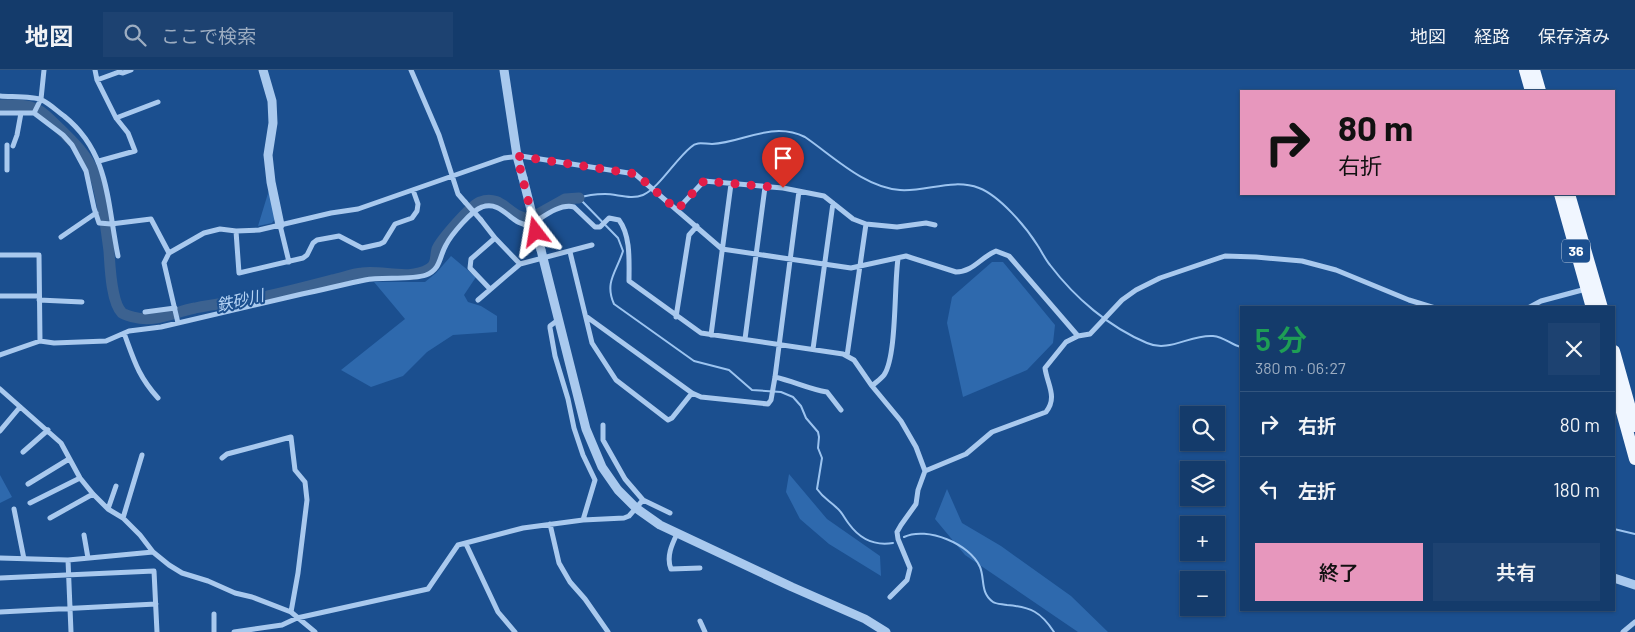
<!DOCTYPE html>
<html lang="ja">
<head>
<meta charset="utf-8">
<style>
	body { margin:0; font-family:Barlow,"Noto Sans JP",sans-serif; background:#1d4271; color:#f1f3f6; height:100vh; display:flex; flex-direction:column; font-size:19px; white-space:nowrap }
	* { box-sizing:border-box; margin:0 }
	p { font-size:16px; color:#9dadc1 }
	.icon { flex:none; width:28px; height:28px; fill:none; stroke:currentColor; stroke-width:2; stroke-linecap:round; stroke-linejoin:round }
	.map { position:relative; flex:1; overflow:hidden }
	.sheet { position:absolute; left:1240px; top:236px; width:375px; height:305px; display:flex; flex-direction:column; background:#143b6b; border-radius:0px; box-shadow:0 1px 4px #0004,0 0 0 1px #33557e }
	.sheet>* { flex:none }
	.hud { position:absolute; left:1240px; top:20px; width:375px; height:105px; border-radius:0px; box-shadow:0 1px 4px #0004,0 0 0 1px #33557e; background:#e797bd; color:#111; overflow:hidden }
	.fabs { position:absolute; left:1180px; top:336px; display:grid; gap:10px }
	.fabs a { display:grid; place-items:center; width:45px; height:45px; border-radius:0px; background:#143b6b; box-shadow:0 1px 4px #0004,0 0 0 1px #33557e; font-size:25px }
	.pin { position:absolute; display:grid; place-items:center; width:42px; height:42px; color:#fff; margin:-51px -21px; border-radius:50% 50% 50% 0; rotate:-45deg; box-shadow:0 0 5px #0007 }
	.pin .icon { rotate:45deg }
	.me { position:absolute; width:55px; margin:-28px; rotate:346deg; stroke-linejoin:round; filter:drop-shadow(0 0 4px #0008) }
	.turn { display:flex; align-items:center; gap:18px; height:105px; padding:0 15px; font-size:22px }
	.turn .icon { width:65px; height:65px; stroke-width:2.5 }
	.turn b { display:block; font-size:35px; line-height:42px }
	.round { display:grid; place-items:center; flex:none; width:52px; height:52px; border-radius:0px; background:#1d4271 }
	.head { display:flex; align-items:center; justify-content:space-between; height:85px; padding:0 15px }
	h1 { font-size:30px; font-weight:600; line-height:38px; color:#1e9e55 }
	.button { display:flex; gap:10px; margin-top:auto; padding:10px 15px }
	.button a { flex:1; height:58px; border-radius:0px; background:#e797bd; color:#111; font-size:20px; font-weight:600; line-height:58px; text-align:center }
	.button a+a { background:#1d4271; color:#f1f3f6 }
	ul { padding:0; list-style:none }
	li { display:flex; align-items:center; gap:15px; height:65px; padding:0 15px; border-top:1px solid #33557e }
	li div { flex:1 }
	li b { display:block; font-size:19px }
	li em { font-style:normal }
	header { display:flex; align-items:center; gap:30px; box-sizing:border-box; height:70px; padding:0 25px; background:#143b6b; border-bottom:1px solid #33557e }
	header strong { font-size:24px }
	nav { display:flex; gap:28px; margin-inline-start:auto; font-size:18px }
	.search { width:350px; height:45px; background:#1d4271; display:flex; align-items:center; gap:12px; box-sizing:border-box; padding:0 18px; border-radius:0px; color:#9dadc1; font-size:19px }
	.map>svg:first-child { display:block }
	.green { fill:#2e69ad }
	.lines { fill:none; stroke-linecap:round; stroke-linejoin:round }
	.stream { stroke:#9cc4f0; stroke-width:2 }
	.river { stroke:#3c6290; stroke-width:11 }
	.minor { stroke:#a9c9ee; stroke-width:5 }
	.tertiary { stroke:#a9c9ee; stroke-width:9 }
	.primary { stroke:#f0f6ff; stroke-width:12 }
	.minor-bridge { stroke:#a9c9ee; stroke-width:5 }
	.tertiary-bridge { stroke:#a9c9ee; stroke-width:9 }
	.route { stroke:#e11d48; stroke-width:9; stroke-dasharray:0 16.2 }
	.labels { text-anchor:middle; stroke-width:4; stroke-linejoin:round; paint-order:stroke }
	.shield { fill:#1b4f8f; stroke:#bbcadd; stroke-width:1 }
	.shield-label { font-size:14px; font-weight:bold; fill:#fff }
	.water-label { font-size:16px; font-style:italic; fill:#b5d3f5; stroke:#1b4f8f }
</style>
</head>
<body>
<header>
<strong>地図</strong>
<div class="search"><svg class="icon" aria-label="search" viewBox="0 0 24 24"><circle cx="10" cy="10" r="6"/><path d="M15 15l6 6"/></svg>ここで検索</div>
<nav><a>地図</a><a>経路</a><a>保存済み</a></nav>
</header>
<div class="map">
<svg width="1635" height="562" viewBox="0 0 1635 562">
	<rect width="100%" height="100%" fill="#1b4f8f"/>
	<path class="green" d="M269,120L275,149L272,153L258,156Z
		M451,186L476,207L464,225L468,232L481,236L497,246V262L453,265L427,282L403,306L371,317L341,300L405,249L374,212H425L436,203Z
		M992,192H1003L1055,255L1053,273L1027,300L963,327L947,253L952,227Z
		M789,404L827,449L880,486L881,506L829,474L800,449L786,422Z
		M0,405L12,427L0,433Z
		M947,419L962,453L1001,476L1071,526L1108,562H1078L965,485L935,449Z"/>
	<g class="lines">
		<path class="stream" d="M1614,459L1635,464
			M904,467C927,456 970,474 980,497C985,509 980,523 993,532C996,534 1002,534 1007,535C1031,537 1041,542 1054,562
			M893,473C875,476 860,469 849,454C845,449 842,442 837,438C829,430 824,429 817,419L822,388L818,378L819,367L818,362L806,348L801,336L793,327L781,322L752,320L729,300L694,291L614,234C604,212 617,201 623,181L618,168L579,128C587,125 596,124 605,124C617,124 631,130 643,125C659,118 675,90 691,77C697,71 704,74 712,74C735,73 756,61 779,61C788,61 797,63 805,67C834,87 864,117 900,120C926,122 953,108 979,118C1000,126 1026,157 1038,176C1042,182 1045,189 1050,195C1075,228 1109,257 1147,273C1169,283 1191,264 1213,266C1225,267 1231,275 1241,277"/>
		<path class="river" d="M0,35C36,34 38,37 62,61C75,74 87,85 94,103C102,124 106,158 109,181C110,196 111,232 122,243C125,245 130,246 133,247C156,253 174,242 195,238C218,233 240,232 263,227C286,222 309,216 332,210C342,208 352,204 362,203C383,200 409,211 429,199C437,195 435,186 437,179C441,170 471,135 480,132C503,123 511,151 531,148L565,129L579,128"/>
		<path class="minor" d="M95,0L97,10L116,48L128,63L135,81L99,91
			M411,0L439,65L458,124L465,132
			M97,10L119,2L123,3L131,0
			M0,26C11,27 33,26 42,30C50,34 57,41 64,46C110,83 107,133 118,186
			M0,43H34L63,65L72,75L86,101L94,138L99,153L111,154L151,149L169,183L204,163L220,159L236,161L259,160L331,143L358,139L504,88L521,86L635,104L722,179L851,198L906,186L956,202C973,202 981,187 996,181L1009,186L1078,266
			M34,43L41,29L44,0
			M116,48L158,32
			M7,75V100
			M13,76L17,65L21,43
			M677,140L704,111L783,118L824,126L853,149L866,154L897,157L926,153L935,155
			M481,150L495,168L520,194L592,175
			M280,155L289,192
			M236,161L239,203L303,188L307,185L313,173L317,170L339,166L362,178L380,174L384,172L395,154L412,148L417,141L418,134L413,120
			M61,167L96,143
			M570,182L592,273L616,310L668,350L672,348L692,323
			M169,183L164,193L178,253
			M0,185H39L40,271
			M490,219L470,198L471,189L495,168
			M0,226H39
			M39,230L82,232
			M478,230L520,194
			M1528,238L1541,231L1586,219
			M145,242L175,238
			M587,247L692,323L701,327L768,334L771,330L775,307L799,121
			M676,247L689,165L697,156
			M558,250L550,256V258L555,286L568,329L574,358L583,385L595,410L583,450
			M124,263C134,290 138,306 158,328
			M711,265L731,114
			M745,269L765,117
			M813,279L833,133
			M0,285L40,271L54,273L106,271L129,261L161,257C208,246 255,235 302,224C323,220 344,214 365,210C381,207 412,210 426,205C441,199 439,187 446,175C451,165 472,140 482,137C503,130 511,156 530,155C542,148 559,133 574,137L595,157H600L609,148L619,150C631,166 629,192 629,211L701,263L843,284L854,290L872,316L901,351L916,377L925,401
			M847,286L866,154
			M775,307C793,311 809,319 827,322L841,340
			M872,316C875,313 881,309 884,305C897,286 894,215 898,189
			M0,319L61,373L80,408L93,424L108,439L123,448L140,465L153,482L169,495L182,503L208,511L235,523L252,527L291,542L315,562
			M603,355V370L625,409L643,430L670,443
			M0,361L20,337
			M23,382L48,360
			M222,388L227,384L291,367L295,400L305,412L307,430L298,503L291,542
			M28,414L69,389
			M30,433L80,408
			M14,439L24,489
			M108,439L116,416
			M50,448L93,424
			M123,448L142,385
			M550,454L559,493L570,512L585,529L608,562
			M677,464C672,474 666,487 671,499L700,498
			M84,465L88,488
			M466,474L498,542L515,562
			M0,488L68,490L153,482
			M68,490L71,562
			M0,508L154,501L157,562
			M890,527L907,510L910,498L898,469L897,462L901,455L916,434L918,420L925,401L966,384L992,362L1046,342C1058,327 1047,314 1045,298L1066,272L1078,266L1090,264L1122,230L1136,220L1160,208L1225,186L1256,187L1302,191L1336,200L1409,230L1435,238
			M0,542L156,534
			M214,544V562
			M700,551L705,562
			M234,562L282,555L297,548L428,519L458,475L523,458L583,450L624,448L629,446L643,430
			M1623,562L1635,552"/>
		<path class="tertiary" d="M263,0L272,31L273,53L268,85L271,112L280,155
			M504,0L517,86L523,108
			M541,180L586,359L602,397L618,420L636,438L660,455L792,517L865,549L886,562
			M1614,508L1635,515"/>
		<path class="primary" d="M1525,0L1531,21
			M1534,0L1540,21
			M1560,124L1592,238
			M1569,124L1602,238
			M1614,281L1635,356
			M1614,313L1635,389"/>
		<path class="minor-bridge" d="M465,132L481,150"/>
		<path class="tertiary-bridge" d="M523,108L541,180"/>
	</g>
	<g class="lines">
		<path class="route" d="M536,162L517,86L636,104L677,140L704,111L783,118"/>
	</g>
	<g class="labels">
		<rect class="shield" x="1562" y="169.5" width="28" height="23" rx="4"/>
		<g class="shield-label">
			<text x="1576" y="186">36</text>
		</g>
		<g class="water-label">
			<text transform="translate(240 230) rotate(-13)" y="6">鉄砂川</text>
		</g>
	</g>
</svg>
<div class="fabs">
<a><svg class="icon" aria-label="search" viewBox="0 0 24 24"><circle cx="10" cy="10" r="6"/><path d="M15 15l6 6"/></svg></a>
<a><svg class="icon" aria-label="layers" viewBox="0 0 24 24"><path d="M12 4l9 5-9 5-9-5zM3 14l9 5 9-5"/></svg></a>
<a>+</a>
<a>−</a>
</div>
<div class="pin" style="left:783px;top:118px;background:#d93025"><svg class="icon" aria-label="arrive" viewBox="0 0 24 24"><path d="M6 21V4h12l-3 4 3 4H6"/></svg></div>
<svg class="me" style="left:536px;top:162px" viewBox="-20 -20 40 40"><path d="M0-17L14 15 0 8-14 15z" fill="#e11d48" stroke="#fff" stroke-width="4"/></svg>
<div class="hud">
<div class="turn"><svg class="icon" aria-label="right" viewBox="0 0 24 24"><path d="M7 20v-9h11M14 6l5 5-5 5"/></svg><div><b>80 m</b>右折</div></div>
</div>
<section class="sheet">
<div class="head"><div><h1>5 分</h1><p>380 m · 06:27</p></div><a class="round"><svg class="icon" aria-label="close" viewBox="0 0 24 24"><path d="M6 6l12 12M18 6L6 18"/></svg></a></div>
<ul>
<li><svg class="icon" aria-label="right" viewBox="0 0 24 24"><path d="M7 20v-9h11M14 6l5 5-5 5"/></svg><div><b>右折</b></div><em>80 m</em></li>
<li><svg class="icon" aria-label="left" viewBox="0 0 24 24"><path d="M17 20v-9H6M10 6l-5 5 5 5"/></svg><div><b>左折</b></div><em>180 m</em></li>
</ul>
<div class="button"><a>終了</a><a>共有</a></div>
</section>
</div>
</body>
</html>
